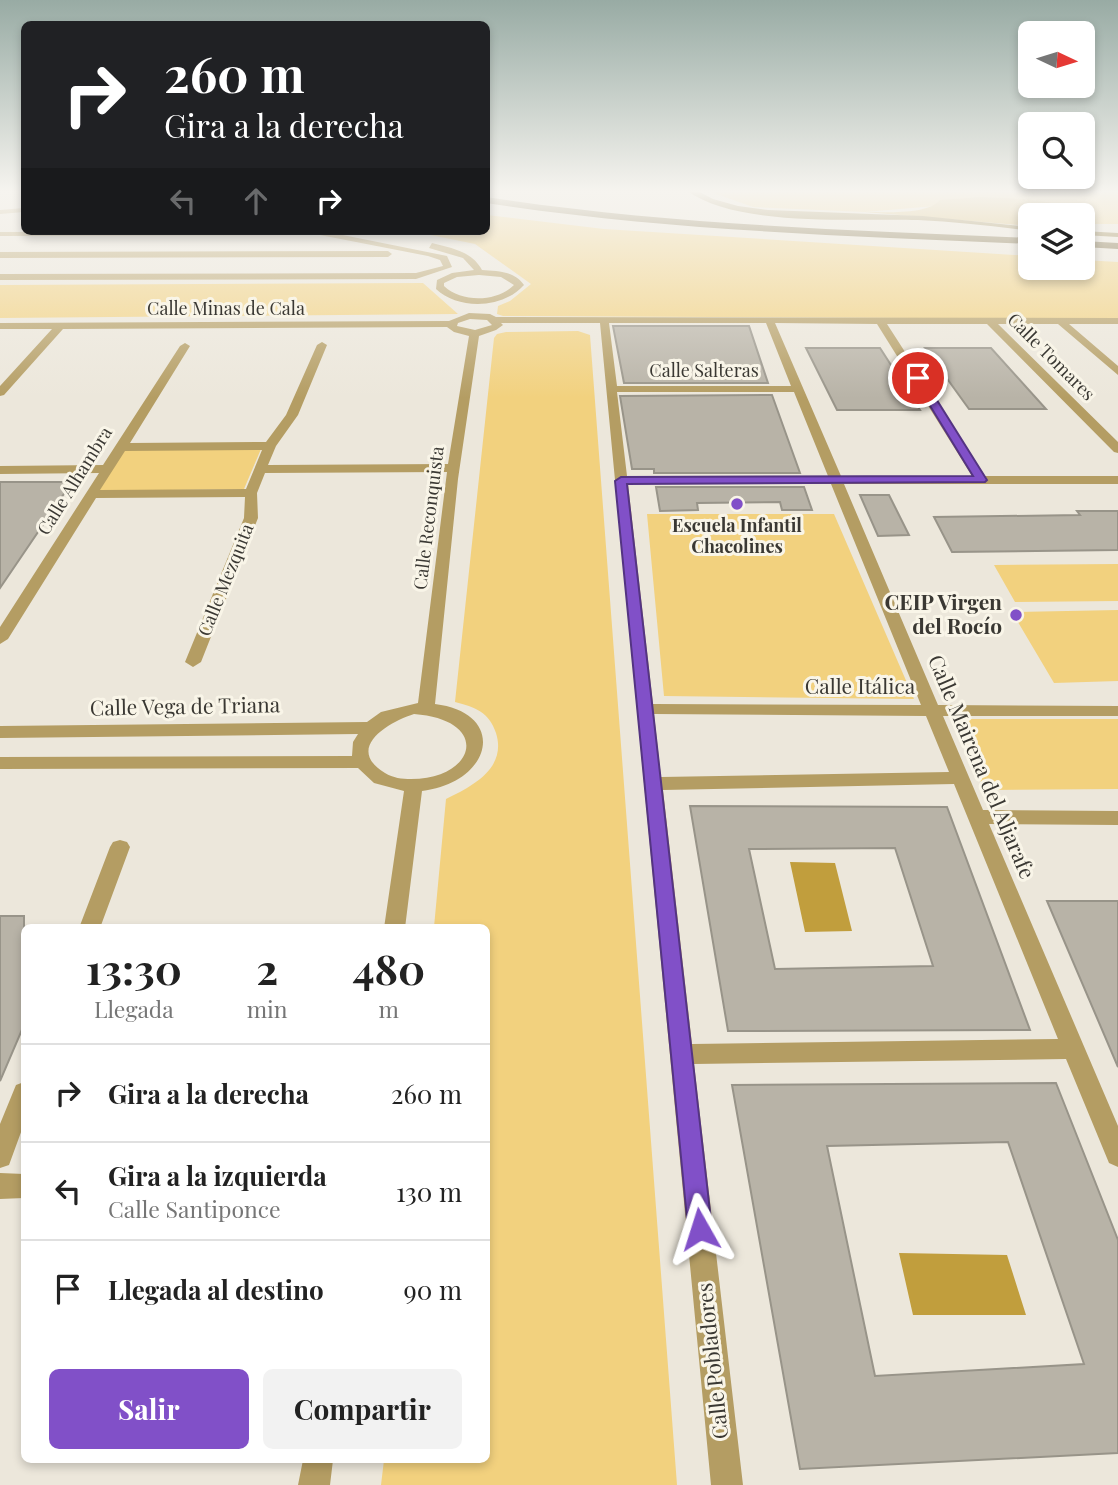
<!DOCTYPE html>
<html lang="es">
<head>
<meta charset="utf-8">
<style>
	body { margin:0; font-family:"Playfair Display",serif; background:#f2f2f2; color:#222; height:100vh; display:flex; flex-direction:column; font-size:26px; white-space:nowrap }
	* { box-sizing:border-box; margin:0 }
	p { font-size:23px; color:#767676 }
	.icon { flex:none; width:38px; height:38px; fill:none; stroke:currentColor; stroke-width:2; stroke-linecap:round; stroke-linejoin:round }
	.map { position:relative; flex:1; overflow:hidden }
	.sheet { position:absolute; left:21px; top:924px; width:469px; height:539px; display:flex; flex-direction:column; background:#fff; border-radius:10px; box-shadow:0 4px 10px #0003 }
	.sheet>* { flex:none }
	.guide { position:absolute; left:21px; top:21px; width:469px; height:214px; border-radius:10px; box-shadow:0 4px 10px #0003; background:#202124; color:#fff; overflow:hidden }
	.needle { width:46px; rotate:94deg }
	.tools { position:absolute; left:1018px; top:21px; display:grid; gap:14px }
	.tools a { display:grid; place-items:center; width:77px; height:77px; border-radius:10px; background:#fff; box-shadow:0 4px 10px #0003; font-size:35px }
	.pin { position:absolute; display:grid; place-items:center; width:60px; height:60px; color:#fff; margin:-30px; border:4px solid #fff; border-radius:50%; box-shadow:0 2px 7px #0007 }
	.me { position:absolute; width:77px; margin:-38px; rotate:354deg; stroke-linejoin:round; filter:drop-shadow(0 0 5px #0008) }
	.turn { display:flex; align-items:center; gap:24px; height:147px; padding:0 28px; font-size:32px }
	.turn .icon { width:91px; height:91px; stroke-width:2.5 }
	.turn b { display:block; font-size:49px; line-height:60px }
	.lanes { display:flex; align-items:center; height:66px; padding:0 28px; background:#0003; justify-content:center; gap:35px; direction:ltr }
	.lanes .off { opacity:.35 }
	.eta { display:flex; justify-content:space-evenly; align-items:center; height:119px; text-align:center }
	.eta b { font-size:42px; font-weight:700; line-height:49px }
	.button { display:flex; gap:14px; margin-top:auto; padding:14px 28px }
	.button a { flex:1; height:80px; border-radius:10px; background:#8150c8; color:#fff; font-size:28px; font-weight:700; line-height:80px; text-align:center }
	.button a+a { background:#f2f2f2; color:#222 }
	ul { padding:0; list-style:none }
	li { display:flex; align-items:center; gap:21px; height:98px; padding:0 28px; border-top:2px solid #e0e0e0 }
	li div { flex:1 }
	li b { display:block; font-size:26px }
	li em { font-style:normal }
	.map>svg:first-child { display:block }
	.green { fill:#f2d17e }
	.forest { fill:#d4b050 }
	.water { fill:#c19e3d }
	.building { fill:#b8b3a7; stroke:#989489; stroke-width:2; fill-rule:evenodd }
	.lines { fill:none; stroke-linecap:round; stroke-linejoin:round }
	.minor { fill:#b49d63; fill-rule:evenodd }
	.major { fill:#796018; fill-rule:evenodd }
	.highway { fill:#5f4c19; fill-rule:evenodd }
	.route { fill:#8150c8; stroke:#543482; stroke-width:2 }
	.poi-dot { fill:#8150c8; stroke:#f9f5e8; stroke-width:2.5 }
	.labels { text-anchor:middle; stroke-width:6; stroke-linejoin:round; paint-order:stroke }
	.far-street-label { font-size:18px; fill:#3a3833; stroke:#f9f5e8 }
	.far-poi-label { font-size:18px; font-weight:bold; fill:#3a3833; stroke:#f9f5e8 }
	.poi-label { font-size:21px; font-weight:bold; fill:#3a3833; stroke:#f9f5e8; text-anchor:end }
	.street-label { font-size:21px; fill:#3a3833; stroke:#f9f5e8 }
</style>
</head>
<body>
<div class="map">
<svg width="1118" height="1485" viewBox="0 0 1118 1485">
	<rect width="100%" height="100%" fill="#ece7db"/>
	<path class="green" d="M705,190H1118V224H1083V215L1071,208L935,206L865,212L753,207Z
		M487,215L604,229L1031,256V268H1083V260L1118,262V319L503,316L497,314L498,306L510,301L531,284L475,244L411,231H486Z
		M423,283L458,314L0,318V285Z
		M578,331L590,335L677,1485H381L384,1460H486V928L434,927L446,799C473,786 507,768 496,733C489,712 475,707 455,702L494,338L497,334L506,332Z
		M261,449L244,489L97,491L123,450Z
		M647,514H834L914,699L664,696Z
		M1118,564V601L1015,602L994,565Z
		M1118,610V681L1054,683L1012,612Z
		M956,719H1118V789L984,790Z"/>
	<path class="forest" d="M981,197C1012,199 1055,197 1081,215H1031V226L865,212C884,212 928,215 940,200Z"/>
	<path class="water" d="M790,862L835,863L852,931L805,932Z
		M899,1253L1007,1255L1026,1315H913Z"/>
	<path class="building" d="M613,326H749L768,383H624Z
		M806,348H880L920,410H837Z
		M925,348H991L1046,409H969Z
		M772,395L800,473H654V469H632L620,396Z
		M0,482H72L0,588Z
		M656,487H804L812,510H782L780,502L697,503L698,510L660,511Z
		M860,495H889L909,535L878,536Z
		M1077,511H1118V550L952,552L934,517L1080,515Z
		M690,806L947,807L1030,1030L728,1031ZM895,848L933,966L775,969L749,849Z
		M1047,901H1118V1067Z
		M0,916H24V1025L0,1081Z
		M1056,1083L1118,1240V1453L800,1469L732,1085ZM1008,1142L1084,1364L875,1376L827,1146Z"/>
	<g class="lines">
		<path class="minor" d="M24,208V212L0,214V210Z
			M323,231L447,256L452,267L416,279L0,280V274L416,273L443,266L440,260L428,256L320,235L0,236V232Z
			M432,243C451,248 472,251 482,270C497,271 515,271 524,285C503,309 458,310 436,289L437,280L452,273L474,270L463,258L429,248ZM479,275L501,277L514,285C497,302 462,303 444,286V283L457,277Z
			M0,252L388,251L392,254L388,257L0,258Z
			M469,313L490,314L496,317L1118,318V324H1069L1118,366V375L1058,324H998L1118,442V453L1114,452L987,324H887L985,476H1118V484H844L938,705L1118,706V716H943L983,810L1118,811V825L989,824L1118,1126V1167L1109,1163L1066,1059L694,1064L743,1485H711L600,323H501L503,325L496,330L479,336L458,479L435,704C508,713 493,782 422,791L405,928H384L404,791L374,783L358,768L0,769V757L352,756L353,742L358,734L0,738V726L367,722L381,712L418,703L447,472L265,473L257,493L258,518L201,662L193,667L185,662L244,518L245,497L96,498L8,639L0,644V627L99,473L0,474V466L103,465L180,346L185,343L190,346L130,443L266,442L286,415L317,345L322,342L327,345L298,415L276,446L268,465L448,464L469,336L454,332L447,327L63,329L4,395L0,396V386L52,329H0V323L449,321ZM470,319L487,320L492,325L475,330L457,326L458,323ZM609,323H766L791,386H617ZM775,323L877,324L972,476H841ZM617,392H794L828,476H627ZM262,450L246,489L100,490L125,451ZM628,484H831L921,705L653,704ZM414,714C492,720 476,779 411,779C402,779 393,778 385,773C344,748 389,722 414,714ZM654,714L926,716L949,772L661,777ZM954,784L1058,1039L692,1044L663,790Z
			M120,840L127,842L130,847L100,928H79L110,847L113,842Z
			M24,1082V1124L9,1165L0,1168V1124L16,1085Z
			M0,1173L24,1174V1198L0,1199Z
			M303,1460H333L330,1485H298Z"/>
		<path class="major" d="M686,190H696L713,199L738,206L768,210L923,216L1031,227V231C993,226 956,222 918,220C855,218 737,228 686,190Z
			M1083,231L1118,233V237L1083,235Z"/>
		<path class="highway" d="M486,197C667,225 849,230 1031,238V244C849,236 667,231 486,203Z
			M1083,241L1118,243V249L1083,247Z"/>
	</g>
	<linearGradient id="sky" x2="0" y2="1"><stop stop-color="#98aba4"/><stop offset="0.48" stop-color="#f6f4ef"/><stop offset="1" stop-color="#f6f4ef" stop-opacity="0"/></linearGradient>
	<rect width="1118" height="398" fill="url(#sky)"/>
	<path class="route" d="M914,376L923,378L987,480L985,482L627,484L712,1229L708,1238L700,1241L691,1238L688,1229L615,481L621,477L973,476L913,378Z"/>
	<g class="poi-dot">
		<circle cx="737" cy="504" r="7"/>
		<circle cx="1016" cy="615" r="7"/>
	</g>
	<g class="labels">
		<g class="far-street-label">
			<text x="226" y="315">Calle Minas de Cala</text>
			<text transform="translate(1051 357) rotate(45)" y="6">Calle Tomares</text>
			<text x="704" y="377">Calle Salteras</text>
			<text transform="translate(75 481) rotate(-58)" y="6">Calle Alhambra</text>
			<text transform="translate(429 518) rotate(-83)" y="6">Calle Reconquista</text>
			<text transform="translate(226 580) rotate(-68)" y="6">Calle Mezquita</text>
		</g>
		<g class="far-poi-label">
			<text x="737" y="532">Escuela Infantil<tspan x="737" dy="21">Chacolines</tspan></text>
		</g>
		<g class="poi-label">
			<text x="1002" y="610">CEIP Virgen<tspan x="1002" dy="24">del Rocío</tspan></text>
		</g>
		<g class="street-label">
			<text x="860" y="694">Calle Itálica</text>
			<text transform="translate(185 707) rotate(-1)" y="7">Calle Vega de Triana</text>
			<text transform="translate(981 767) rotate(67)" y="7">Calle Mairena del Aljarafe</text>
			<text transform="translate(713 1361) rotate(-96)" y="7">Calle Pobladores</text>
		</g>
	</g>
</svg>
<div class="tools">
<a><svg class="needle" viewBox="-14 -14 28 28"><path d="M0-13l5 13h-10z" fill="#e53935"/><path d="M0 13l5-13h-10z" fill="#767676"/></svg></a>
<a><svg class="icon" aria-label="search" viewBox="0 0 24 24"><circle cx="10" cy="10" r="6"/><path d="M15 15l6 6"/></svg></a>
<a><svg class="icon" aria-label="layers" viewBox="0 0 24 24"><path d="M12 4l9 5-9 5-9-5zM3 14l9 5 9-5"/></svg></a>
</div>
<div class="pin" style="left:918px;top:378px;background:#d93025"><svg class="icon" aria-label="arrive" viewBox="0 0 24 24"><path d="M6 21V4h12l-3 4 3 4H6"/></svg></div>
<svg class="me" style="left:700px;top:1229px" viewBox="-20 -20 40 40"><path d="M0-17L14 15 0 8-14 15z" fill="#8150c8" stroke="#fff" stroke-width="4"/></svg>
<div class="guide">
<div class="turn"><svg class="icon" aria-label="right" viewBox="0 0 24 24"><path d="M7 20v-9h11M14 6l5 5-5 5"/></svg><div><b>260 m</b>Gira a la derecha</div></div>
<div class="lanes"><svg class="icon off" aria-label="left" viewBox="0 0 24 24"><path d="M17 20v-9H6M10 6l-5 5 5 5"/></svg><svg class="icon off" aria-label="ahead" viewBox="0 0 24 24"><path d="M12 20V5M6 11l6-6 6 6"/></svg><svg class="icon" aria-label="right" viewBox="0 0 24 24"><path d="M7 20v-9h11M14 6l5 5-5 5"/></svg></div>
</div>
<section class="sheet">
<div class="eta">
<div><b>13:30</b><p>Llegada</p></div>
<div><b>2</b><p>min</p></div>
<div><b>480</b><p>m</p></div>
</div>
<ul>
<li><svg class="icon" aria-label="right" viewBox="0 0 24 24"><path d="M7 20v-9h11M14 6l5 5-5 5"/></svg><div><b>Gira a la derecha</b></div><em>260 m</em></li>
<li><svg class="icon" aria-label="left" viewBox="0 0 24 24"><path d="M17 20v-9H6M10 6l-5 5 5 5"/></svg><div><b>Gira a la izquierda</b><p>Calle Santiponce</p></div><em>130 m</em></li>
<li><svg class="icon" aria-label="arrive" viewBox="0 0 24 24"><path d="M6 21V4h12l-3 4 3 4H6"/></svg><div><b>Llegada al destino</b></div><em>90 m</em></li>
</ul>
<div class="button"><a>Salir</a><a>Compartir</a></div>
</section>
</div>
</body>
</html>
